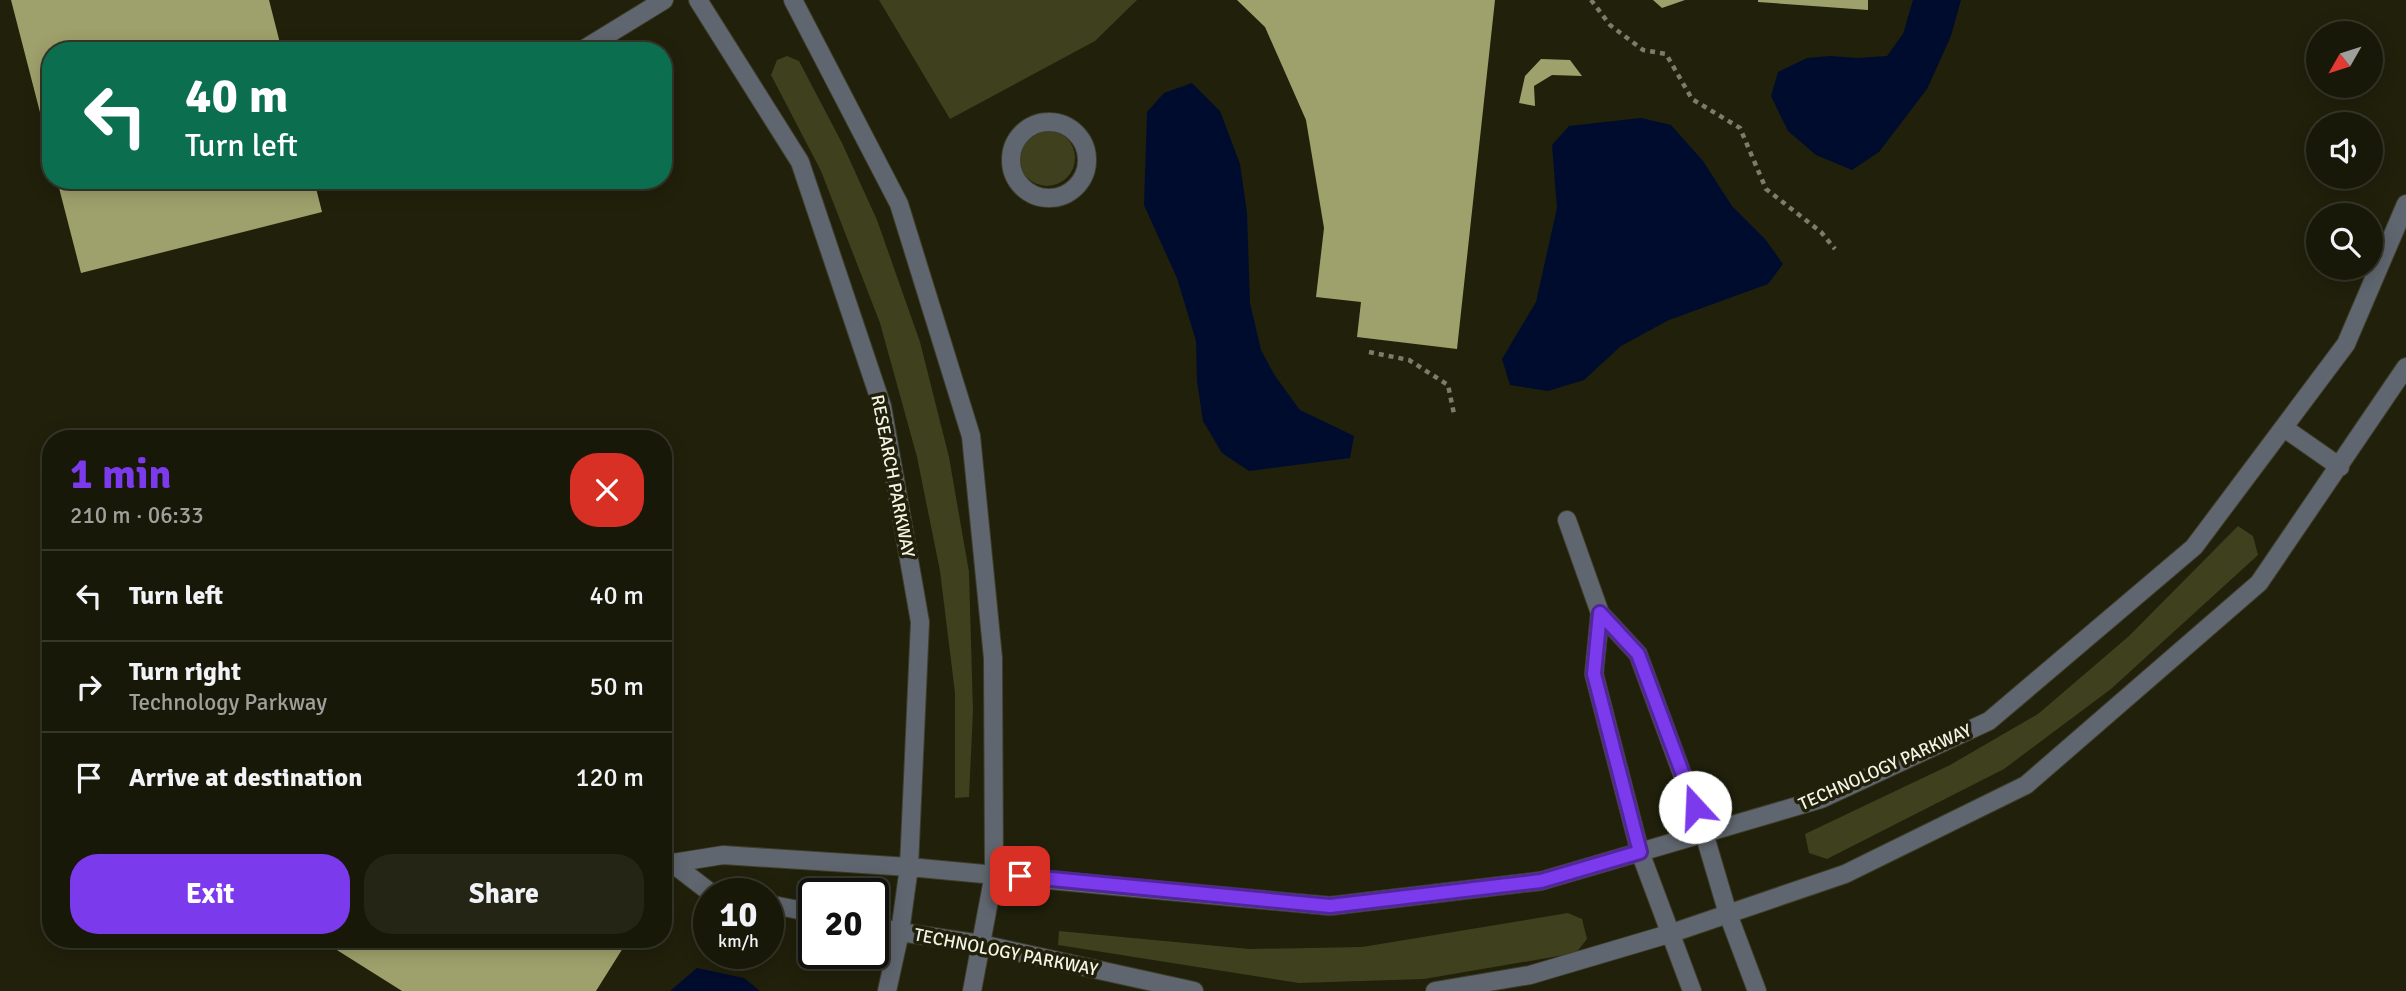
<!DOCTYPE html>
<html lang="en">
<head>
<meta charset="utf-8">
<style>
	body { margin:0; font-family:Signika,sans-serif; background:#252516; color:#f1f3f6; height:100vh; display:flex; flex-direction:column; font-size:26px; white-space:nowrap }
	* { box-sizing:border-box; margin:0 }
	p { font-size:23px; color:#9fa09c }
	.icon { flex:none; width:38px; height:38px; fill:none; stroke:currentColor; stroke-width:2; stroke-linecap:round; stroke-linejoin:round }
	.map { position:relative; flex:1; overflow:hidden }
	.side { position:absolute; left:42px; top:430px; width:630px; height:518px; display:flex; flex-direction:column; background:#181808; border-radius:28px; box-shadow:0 4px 18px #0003,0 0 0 2px #363729 }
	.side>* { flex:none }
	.hud { position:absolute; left:42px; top:42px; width:630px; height:147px; border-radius:28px; box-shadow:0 4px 18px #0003,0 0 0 2px #363729; background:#0b6e4f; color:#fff; overflow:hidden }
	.needle { width:46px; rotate:231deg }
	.fabs { position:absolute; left:2306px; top:21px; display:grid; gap:14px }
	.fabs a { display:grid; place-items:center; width:77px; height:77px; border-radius:50%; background:#181808; box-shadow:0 4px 18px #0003,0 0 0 2px #363729; font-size:35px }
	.speed { position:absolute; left:693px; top:878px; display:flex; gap:14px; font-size:35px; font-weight:700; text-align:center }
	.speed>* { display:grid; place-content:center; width:91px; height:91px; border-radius:50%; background:#181808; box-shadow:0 4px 18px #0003,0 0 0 2px #363729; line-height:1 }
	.speed small { font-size:18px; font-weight:400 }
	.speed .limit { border:4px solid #111; border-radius:10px; background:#fff; color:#111 }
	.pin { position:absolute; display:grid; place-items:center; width:60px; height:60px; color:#fff; margin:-30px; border-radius:14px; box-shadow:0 4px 10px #0006 }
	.me { position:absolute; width:77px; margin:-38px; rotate:340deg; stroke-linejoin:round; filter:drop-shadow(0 0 5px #0008) }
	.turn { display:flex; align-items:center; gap:24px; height:147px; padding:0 28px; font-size:32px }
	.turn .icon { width:91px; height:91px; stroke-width:2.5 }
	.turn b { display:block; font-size:49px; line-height:60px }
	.round { display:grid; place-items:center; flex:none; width:74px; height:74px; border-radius:28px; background:#252516 }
	.head { display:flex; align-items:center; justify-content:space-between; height:119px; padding:0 28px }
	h1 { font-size:42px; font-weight:700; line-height:52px; color:#7c3aed }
	.cta { display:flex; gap:14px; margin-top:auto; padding:14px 28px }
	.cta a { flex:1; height:80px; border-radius:28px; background:#7c3aed; color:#fff; font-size:28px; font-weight:700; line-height:80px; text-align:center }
	.cta a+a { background:#252516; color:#f1f3f6 }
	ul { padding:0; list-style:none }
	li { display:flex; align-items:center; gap:21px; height:91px; padding:0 28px; border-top:2px solid #363729 }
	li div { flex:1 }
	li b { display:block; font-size:26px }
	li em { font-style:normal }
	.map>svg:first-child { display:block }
	.green { fill:#3f401e }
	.water { fill:#000c2e }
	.building { fill:#9fa16c }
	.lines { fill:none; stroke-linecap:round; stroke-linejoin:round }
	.minor-casing { stroke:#3e3e2a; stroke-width:20 }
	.path { stroke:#7c7c6a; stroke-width:4.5; stroke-dasharray:5 5; stroke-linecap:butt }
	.minor { stroke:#60666f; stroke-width:18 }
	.route-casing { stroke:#51269a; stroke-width:18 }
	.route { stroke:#7c3aed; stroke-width:12 }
	.labels { text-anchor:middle; stroke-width:7; stroke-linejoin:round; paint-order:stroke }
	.street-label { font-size:18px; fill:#f3f4e6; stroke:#20200b }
</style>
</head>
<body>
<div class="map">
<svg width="2406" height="991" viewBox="0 0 2406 991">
	<rect width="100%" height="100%" fill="#20200b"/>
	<path class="green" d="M879,0H1137L1095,41L950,119Z
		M787,56L799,61L842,143L877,220L920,342L949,457L969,572L973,711L969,797L955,798V693L940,571L917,457L880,323L821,171L771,75L777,60Z
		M1019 158a28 28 0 1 1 56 0a28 28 0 1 1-56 0Z
		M2238,526L2253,536L2258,555L2111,689L2004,769L1827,859L1809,853L1805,834L1950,765L2038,714L2129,636Z
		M1568,913L1582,919L1587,939L1576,953L1424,979L1299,983L1058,945L1059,931L1249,949L1362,947Z"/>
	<path class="water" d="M1913,0H1961L1951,36L1927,89L1879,152L1852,170L1816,155L1788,131L1771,96L1778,72L1807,58L1830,56L1858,58L1887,56L1903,34Z
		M1192,83L1220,111L1240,164L1247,213L1250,303L1261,350L1275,376L1300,410L1354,436L1350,458L1249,471L1222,453L1203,421L1197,381L1196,341L1177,278L1144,205L1147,112L1164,93Z
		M1641,118L1671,125L1703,161L1732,206L1765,239L1783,264L1768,284L1669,320L1621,346L1584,380L1548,391L1510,385L1502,359L1536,302L1557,208L1552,145L1569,126Z
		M697,968L744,978L760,991H670Z"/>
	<path class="building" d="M11,0H269L282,51H51L50,151Z
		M1237,0H1495L1457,349L1357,337L1361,302L1316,297L1324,228L1306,120L1265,27Z
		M1653,0H1685L1662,8Z
		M1758,0H1868V10L1758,2Z
		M1541,59L1570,60L1582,76L1552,75L1534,86L1535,106L1519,103L1525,76Z
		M57,180H314L322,212L81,273Z
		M321,940H628L596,991H402Z"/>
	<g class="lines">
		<g class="minor-casing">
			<path id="minor" d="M698,0L800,162L882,406L920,622L909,867L900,932L887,991
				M793,0L899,204L971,436L993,658L994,874L972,991
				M581,51L664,0
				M1011 160a38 38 0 1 1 76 0a38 38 0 1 1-76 0Z
				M2284,428L2340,467
				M1567,520L1600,613L1638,654L1704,833L1728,914L1757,991
				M1600,613L1594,674L1640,852L1692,991
				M668,860L711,893L716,894
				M673,863L723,855L909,867L1330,906L1541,881L1821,799L1989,721L2194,547L2346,344L2406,204
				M768,904L814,913
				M873,926L900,932L981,944L1194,991
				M1435,991L1530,975L1672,933L1845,874L2026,785L2259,583L2406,367"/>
		</g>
		<path class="path" d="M1591,0L1610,25L1643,50L1666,54L1692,99L1740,128L1766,189L1821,232L1835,249
			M1369,352L1409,360L1448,385L1454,414"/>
		<use href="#minor" class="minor"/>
	</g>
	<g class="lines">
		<g class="route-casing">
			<path id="route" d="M1020,876L1330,906L1541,881L1640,852L1594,674L1600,613L1638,654L1695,807"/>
		</g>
		<use href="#route" class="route"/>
	</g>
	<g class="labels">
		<g class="street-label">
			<text transform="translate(893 476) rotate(79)" y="6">RESEARCH PARKWAY</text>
			<text transform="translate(1885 767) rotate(-24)" y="6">TECHNOLOGY PARKWAY</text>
			<text transform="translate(1006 952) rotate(11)" y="6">TECHNOLOGY PARKWAY</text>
		</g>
	</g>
</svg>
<div class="fabs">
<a><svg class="needle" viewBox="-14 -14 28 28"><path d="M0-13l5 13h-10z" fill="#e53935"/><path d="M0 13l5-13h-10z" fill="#9fa09c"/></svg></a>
<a><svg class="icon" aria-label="sound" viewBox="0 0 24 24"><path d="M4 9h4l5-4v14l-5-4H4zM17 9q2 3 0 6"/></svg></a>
<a><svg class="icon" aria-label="search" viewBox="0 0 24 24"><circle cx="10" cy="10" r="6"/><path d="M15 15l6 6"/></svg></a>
</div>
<div class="speed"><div>10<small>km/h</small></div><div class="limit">20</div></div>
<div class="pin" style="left:1020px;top:876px;background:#d93025"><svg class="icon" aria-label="arrive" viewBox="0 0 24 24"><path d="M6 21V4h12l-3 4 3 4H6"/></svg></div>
<svg class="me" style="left:1695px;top:807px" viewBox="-20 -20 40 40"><circle r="19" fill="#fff"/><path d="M0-13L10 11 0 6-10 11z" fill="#7c3aed"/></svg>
<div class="hud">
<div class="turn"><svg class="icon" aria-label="left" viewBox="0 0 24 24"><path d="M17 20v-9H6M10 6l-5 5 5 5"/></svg><div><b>40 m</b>Turn left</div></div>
</div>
<section class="side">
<div class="head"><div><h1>1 min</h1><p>210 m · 06:33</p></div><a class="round" style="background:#d93025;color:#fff"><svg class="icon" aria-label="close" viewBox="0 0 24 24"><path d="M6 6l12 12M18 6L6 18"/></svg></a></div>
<ul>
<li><svg class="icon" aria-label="left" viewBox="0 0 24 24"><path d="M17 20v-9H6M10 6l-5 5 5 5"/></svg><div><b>Turn left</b></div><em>40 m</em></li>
<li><svg class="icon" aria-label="right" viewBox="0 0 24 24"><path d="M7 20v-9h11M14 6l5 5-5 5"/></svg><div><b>Turn right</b><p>Technology Parkway</p></div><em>50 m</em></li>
<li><svg class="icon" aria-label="arrive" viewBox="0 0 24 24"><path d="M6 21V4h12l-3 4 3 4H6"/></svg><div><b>Arrive at destination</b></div><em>120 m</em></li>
</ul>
<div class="cta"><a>Exit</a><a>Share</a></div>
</section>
</div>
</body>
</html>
